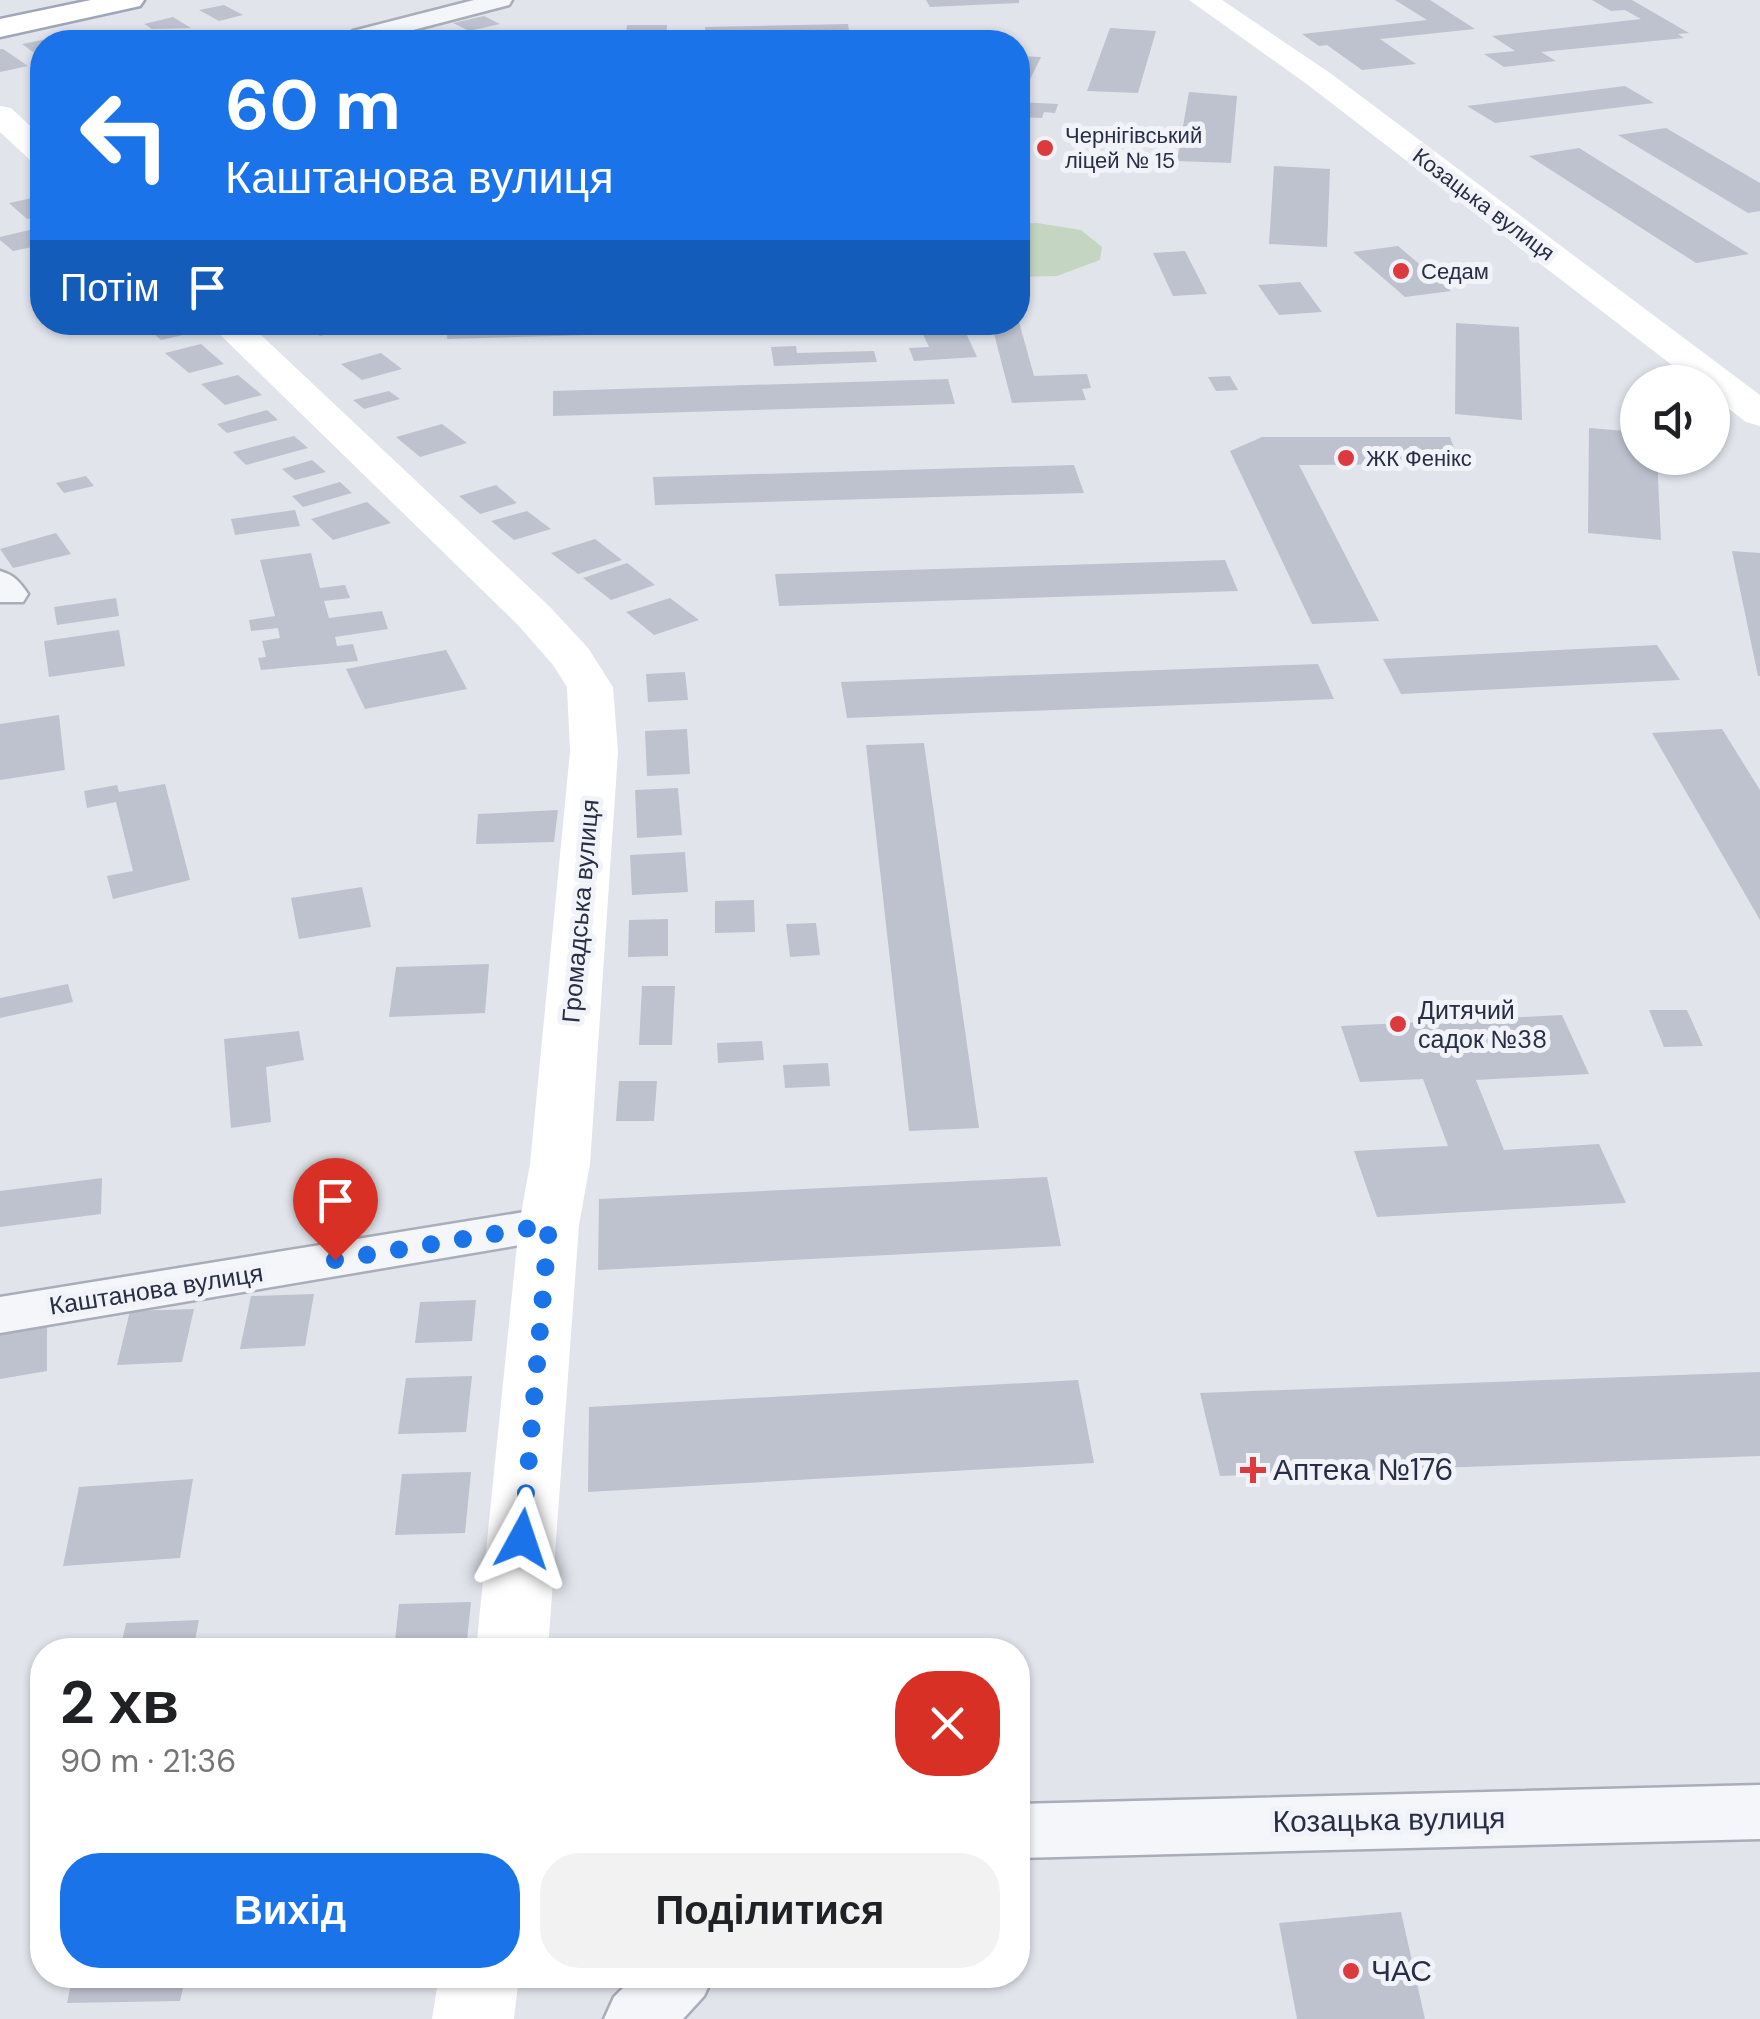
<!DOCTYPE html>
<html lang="uk">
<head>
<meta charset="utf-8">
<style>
	body { margin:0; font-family:"DM Sans",sans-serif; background:#f2f2f2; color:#202124; height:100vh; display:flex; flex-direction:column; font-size:38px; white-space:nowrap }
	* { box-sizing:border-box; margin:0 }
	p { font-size:32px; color:#757577 }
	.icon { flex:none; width:55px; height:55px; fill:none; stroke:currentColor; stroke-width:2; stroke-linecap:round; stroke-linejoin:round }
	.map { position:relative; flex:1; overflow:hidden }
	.drawer { position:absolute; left:30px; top:1638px; width:1000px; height:350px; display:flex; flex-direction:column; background:#fff; border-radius:40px; box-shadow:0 2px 8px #0004 }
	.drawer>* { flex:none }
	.banner { position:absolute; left:30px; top:30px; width:1000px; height:305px; border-radius:40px; box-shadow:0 2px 8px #0004; background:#1a73e8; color:#fff; overflow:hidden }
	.controls { position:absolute; left:1620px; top:365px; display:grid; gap:20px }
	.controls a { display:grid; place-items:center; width:110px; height:110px; border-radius:50%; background:#fff; box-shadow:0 2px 8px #0004; font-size:50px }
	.pin { position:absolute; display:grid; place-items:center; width:85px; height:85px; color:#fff; margin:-102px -42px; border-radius:50% 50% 50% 0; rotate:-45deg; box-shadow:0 0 10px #0007 }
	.pin .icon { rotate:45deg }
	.me { position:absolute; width:110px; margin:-55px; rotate:5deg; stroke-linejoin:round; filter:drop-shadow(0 0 8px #0008) }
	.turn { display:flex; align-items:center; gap:35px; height:210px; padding:0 30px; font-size:45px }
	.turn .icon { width:130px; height:130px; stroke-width:2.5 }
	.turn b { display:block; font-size:70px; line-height:85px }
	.then { display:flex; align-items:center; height:95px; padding:0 30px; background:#0003; gap:20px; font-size:38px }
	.round { display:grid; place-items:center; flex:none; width:105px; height:105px; border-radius:40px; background:#f2f2f2 }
	.headline { display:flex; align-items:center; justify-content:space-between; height:170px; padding:0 30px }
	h1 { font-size:60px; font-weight:700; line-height:75px }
	.cta { display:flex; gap:20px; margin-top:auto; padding:20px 30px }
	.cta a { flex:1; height:115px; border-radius:40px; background:#1a73e8; color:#fff; font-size:40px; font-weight:700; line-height:115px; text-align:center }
	.cta a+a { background:#f2f2f2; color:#202124 }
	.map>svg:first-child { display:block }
	.green { fill:#c4d6c1 }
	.building { fill:#bec2cf }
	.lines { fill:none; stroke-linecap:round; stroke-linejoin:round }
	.street-casing { stroke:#a9adb9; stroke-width:5 }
	.primary-casing { stroke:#9fa6b9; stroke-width:5 }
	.street { fill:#f5f6f9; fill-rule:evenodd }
	.secondary { fill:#fff; fill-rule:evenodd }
	.primary { fill:#fff; fill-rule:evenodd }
	.route { stroke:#1a73e8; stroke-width:18; stroke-dasharray:0 32.4 }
	.poi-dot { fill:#dd3a3d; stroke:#f1f3f8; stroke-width:4 }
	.labels { text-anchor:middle; stroke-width:10; stroke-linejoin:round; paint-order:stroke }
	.far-poi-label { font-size:22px; fill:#272e45; stroke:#f1f3f8; text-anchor:start }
	.far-street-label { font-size:22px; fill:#272e45; stroke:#f1f3f8 }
	.street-label { font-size:25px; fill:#272e45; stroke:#f1f3f8 }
	.poi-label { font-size:25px; fill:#272e45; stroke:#f1f3f8; text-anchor:start }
	.near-poi-label { font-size:30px; fill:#272e45; stroke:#f1f3f8; text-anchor:start }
	.near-street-label { font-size:30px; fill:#272e45; stroke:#f1f3f8 }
</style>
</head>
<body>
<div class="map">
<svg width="1760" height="2019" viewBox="0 0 1760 2019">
	<rect width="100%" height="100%" fill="#e1e4eb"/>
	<path class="green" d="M1037,223L1081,230L1102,247L1100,260L1057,276L1018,277V224Z"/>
	<path class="building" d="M926,0H1019V3L930,7Z
		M1395,0H1430L1475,29L1380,39L1416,64L1362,70L1327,45L1319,46L1302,34L1427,20Z
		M1592,0H1632L1689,33L1678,34L1684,38L1541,52L1556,61L1504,67L1484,54L1515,51L1492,36L1641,19L1625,10L1611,11Z
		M224,5L243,15L219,21L199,10Z
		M484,16L500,24L469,31L453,23Z
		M173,17L191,28L152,29L144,24Z
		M848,24L850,37L706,40L705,27Z
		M627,25H667L666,42H625Z
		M1110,28L1156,31L1138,93L1087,91Z
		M67,35L78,42H42V54L37,55L22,44Z
		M0,49H3L28,66L0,72Z
		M1018,56L1041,57L1019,102L1058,104L1055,113L1044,112L1042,118L1018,117Z
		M1625,86L1654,103L1495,123L1467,106Z
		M1189,92L1237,96L1231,163L1177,161Z
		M1666,128L1760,183V211L1748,213L1618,135Z
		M1579,148L1749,254L1696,263L1529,156Z
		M1274,166L1330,169L1327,247L1269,244Z
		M42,196V216L27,219L9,203Z
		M42,227V245L13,251L0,240V237Z
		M1398,246L1451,291L1405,297L1353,252Z
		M1185,251L1207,294L1173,296L1153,253Z
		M1300,282L1322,312L1279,315L1258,285Z
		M140,322H186L196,332L161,340Z
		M303,322H355L360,326L320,336Z
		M448,322H662L663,333L447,339Z
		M935,322H961L977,357L914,361L909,348L929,347L921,330L938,329Z
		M991,322H1019L1034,376L1087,374L1091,388L1082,389L1086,400L1012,403Z
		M1456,323L1519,327L1522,420L1455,414Z
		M201,344L224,364L189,373L165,353Z
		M796,346L797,353L874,351L877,362L774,366L771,347Z
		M381,353L402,369L362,380L341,364Z
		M238,375L262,395L225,405L201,384Z
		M1230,376L1238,390L1216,391L1208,377Z
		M948,379L955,404L553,416V391Z
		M389,391L400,399L364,409L353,400Z
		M267,410L278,420L227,433L217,424Z
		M442,424L467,443L420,457L396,437Z
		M1589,428L1638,432V458H1657L1661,540L1588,533Z
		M294,436L308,448L246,465L233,452Z
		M1262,437H1450L1460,464L1299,465L1379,621L1312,624L1230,451Z
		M312,460L326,472L295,480L282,469Z
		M1074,465L1084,493L655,505L653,477Z
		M86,476L94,486L64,493L56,483Z
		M340,482L352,493L303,507L292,496Z
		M496,485L517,503L480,514L459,496Z
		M367,502L391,523L333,540L311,519Z
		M295,510L300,526L235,535L231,519Z
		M527,511L551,529L514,540L491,521Z
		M56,533L71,554L13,568L0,549Z
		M595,539L622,560L578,574L551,553Z
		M1732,551L1760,553V676H1758Z
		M311,553L320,588L345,585L350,598L324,601L329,618L382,611L388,629L335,637L337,646L353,644L358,661L261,670L258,658L266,657L262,641L280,638L278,628L251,631L249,620L275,616L260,560Z
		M1225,560L1238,591L779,606L775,574Z
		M627,563L655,585L611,600L583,578Z
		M116,598L119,616L57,625L54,607Z
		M670,598L699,620L654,635L626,612Z
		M119,630L125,666L49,677L44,641Z
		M1657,645L1680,680L1401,694L1383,659Z
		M446,650L467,689L365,709L346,669Z
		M1318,664L1334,699L847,718L841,682Z
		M685,672L688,700L648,702L646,674Z
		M59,715L65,770L0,780V724Z
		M687,729L690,774L647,776L645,731Z
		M1722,729L1760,790V920L1652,733Z
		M924,743L951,933L979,1128L909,1131L866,745Z
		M165,784L190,880L113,899L107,876L133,871L116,802L87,808L84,791L117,785L119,792Z
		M678,788L682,835L637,838L635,790Z
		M558,810L554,842L476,844L478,814Z
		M685,852L688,892L632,895L630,855Z
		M362,887L371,927L299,939L291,898Z
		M754,900L755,932L715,933V901Z
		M668,919V956L628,957L629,920Z
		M816,923L820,955L790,957L786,924Z
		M489,964L485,1013L389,1017L396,967Z
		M68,984L73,1002L0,1018V998Z
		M642,986H675L672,1045H639Z
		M1649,1010H1687L1703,1046L1664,1047Z
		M1562,1015L1589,1074L1476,1080L1504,1150L1599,1144L1626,1203L1377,1217L1354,1151L1448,1146L1423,1079L1360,1082L1341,1026Z
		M299,1031L304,1060L266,1067L271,1122L231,1128L224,1039Z
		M762,1041L764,1060L718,1063L717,1043Z
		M828,1063L830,1086L785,1088L783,1065Z
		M619,1081H657L654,1121H616Z
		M1047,1177L1061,1246L598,1270L599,1199Z
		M102,1178L101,1214L0,1227V1191Z
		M314,1294L305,1346L240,1349L251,1296Z
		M476,1300L472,1341L415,1343L420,1302Z
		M194,1309L182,1362L117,1365L130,1311Z
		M47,1321V1371L0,1379V1329Z
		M1760,1372V1456L1220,1476L1200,1393Z
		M472,1376L466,1432L398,1434L406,1378Z
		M1078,1380L1094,1463L588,1492L589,1407Z
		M471,1472L465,1533L395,1535L402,1474Z
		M193,1479L180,1558L63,1566L79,1487Z
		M471,1602L466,1650H394L399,1604Z
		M199,1620L193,1650H120L126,1623Z
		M1401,1912L1425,2019H1297L1279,1923Z
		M73,1975H186L180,2001L67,2003Z"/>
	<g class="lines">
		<g class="street-casing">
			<path id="street" d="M474,0H512L509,5L367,42H341L353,31Z
				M0,571C14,575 20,582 28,594L23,602H0Z
				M549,1208L567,1213L574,1225L567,1237L0,1333V1297Z
				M1760,1785V1839L1018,1858V1804Z
				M636,1975H714L704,1996L683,2019H604L614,1997Z"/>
		</g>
		<g class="primary-casing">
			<path id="primary" d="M91,0H144L140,6L0,37V19Z"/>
		</g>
		<use href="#street" class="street"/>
		<path class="secondary" d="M1189,0H1222L1330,73L1760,395V426L1746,422L1712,396V382H1694L1308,85Z
			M0,106L11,108L42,137V164L31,161L0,132Z
			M207,322H247L550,607L588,648L613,687L618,752L590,1164L579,1225L548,1650H476L519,1225L530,1164L570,752L567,687L553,665L518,625Z
			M439,1975H519L514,2019H432Z"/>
		<use href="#primary" class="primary"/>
	</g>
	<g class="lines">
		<path class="route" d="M335,1260L549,1225L522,1539"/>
	</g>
	<g class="poi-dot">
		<circle cx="1045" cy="148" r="10"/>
		<circle cx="1401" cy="271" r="10"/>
		<circle cx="1346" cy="458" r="10"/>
		<circle cx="1398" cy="1024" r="10"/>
		<path d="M1248 1455h10v10h10v10h-10v10h-10v-10h-10v-10h10z"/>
		<circle cx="1351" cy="1971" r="10"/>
	</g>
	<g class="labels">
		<g class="far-poi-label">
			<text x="1065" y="143">Чернігівський<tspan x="1065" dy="25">ліцей № 15</tspan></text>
			<text x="1421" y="279">Седам</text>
			<text x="1366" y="466">ЖК Фенікс</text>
		</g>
		<g class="far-street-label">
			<text transform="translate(1484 204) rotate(37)" y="8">Козацька вулиця</text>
		</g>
		<g class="street-label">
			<text transform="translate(580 911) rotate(-85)" y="9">Громадська вулиця</text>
			<text transform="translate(156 1289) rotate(-9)" y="9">Каштанова вулиця</text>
		</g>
		<g class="poi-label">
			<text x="1418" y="1019">Дитячий<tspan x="1418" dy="29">садок №38</tspan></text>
		</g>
		<g class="near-poi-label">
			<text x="1273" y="1480">Аптека №176</text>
			<text x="1371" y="1981">ЧАС</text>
		</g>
		<g class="near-street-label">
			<text transform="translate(1389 1820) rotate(-1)" y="10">Козацька вулиця</text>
		</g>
	</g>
</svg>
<div class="controls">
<a><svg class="icon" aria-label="sound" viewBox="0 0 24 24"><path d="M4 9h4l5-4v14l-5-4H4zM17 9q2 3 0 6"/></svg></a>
</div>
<div class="pin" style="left:335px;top:1260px;background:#d93025"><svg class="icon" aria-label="arrive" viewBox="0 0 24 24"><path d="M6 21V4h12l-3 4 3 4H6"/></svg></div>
<svg class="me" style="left:522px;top:1539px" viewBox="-20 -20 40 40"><path d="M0-17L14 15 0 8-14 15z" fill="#1a73e8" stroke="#fff" stroke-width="4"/></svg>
<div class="banner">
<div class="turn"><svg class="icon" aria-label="left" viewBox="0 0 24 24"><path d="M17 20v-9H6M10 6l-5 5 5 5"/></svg><div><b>60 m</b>Каштанова вулиця</div></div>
<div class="then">Потім<svg class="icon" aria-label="arrive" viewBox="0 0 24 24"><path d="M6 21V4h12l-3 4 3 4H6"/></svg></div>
</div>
<section class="drawer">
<div class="headline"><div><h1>2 хв</h1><p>90 m · 21:36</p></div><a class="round" style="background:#d93025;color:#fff"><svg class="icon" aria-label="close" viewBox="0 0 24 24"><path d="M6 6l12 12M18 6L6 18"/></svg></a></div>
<div class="cta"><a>Вихід</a><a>Поділитися</a></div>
</section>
</div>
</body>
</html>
